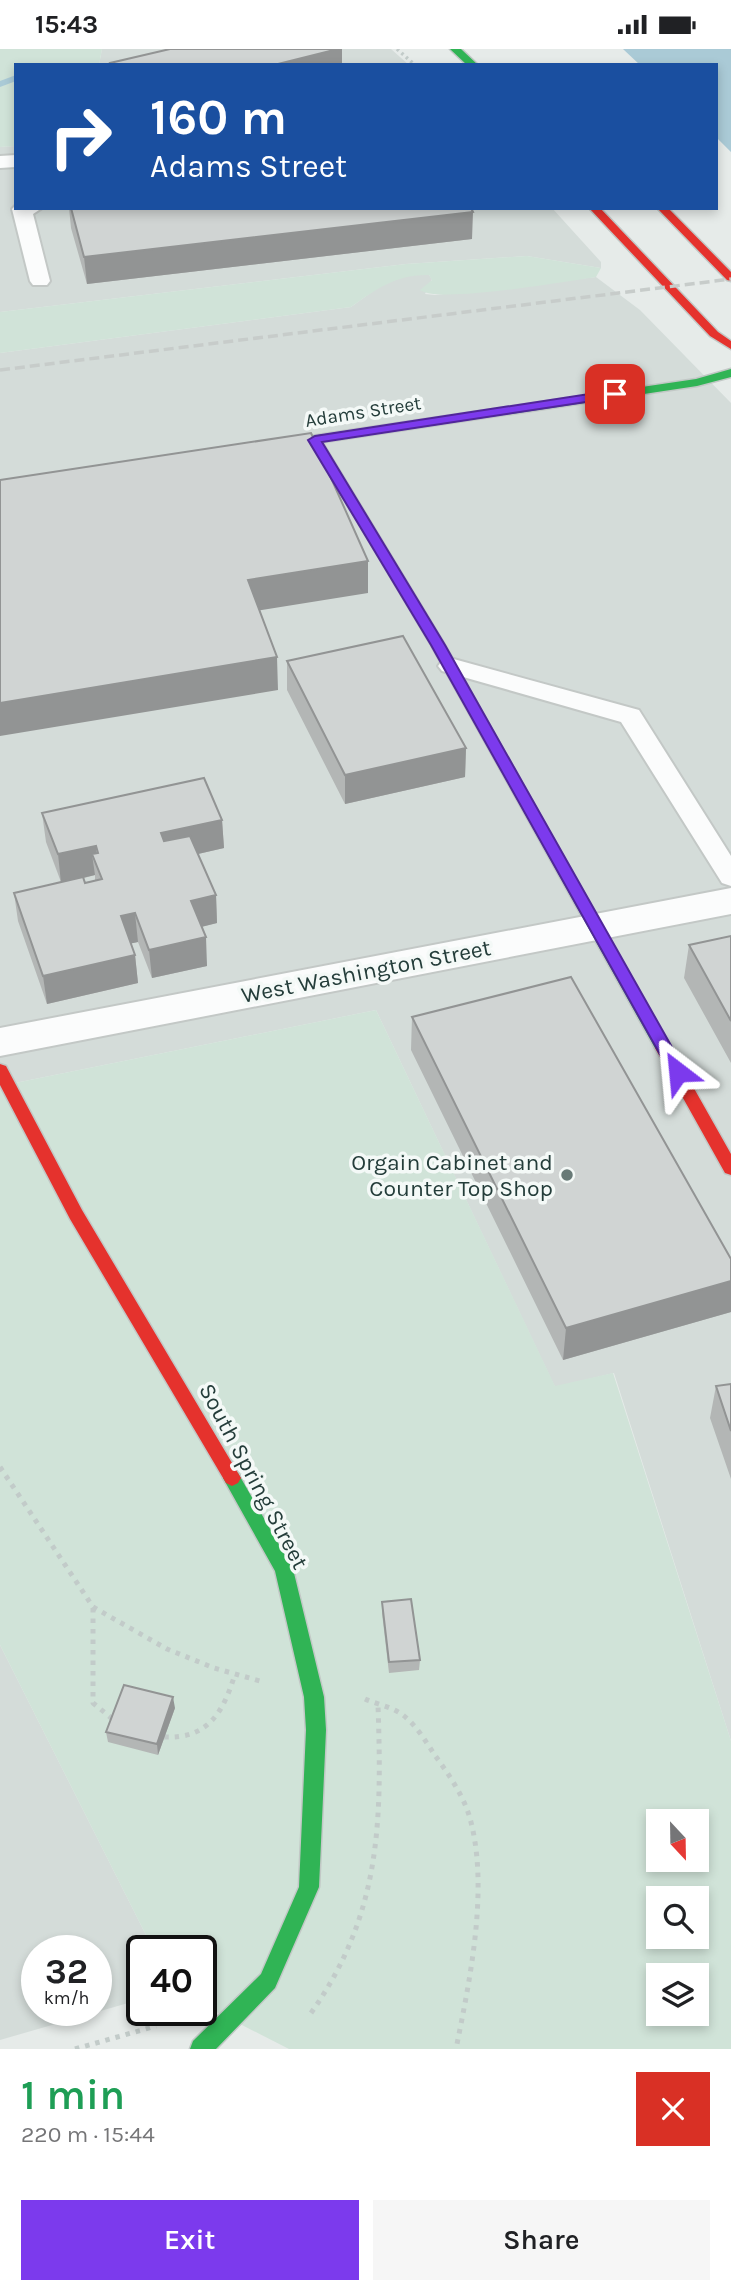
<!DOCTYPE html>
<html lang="en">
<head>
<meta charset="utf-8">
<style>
	body { margin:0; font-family:Karla,sans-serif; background:#f6f6f6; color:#202124; height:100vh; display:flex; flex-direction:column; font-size:26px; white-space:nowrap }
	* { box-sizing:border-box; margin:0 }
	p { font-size:23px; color:#757577 }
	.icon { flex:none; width:38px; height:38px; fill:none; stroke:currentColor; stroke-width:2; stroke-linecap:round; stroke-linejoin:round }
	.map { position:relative; height:2000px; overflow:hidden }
	.drawer { display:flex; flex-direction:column; background:#fff; flex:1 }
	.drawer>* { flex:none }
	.top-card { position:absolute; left:14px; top:14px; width:704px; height:147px; border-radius:0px; box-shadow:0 4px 10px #0003; background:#1a4fa0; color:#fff; overflow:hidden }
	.needle { width:46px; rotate:158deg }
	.fabs { position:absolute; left:646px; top:1760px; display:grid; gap:14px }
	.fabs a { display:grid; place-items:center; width:63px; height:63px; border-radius:0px; background:#fff; box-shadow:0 4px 10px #0003; font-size:35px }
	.speed { position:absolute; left:21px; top:1886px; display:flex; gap:14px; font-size:35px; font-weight:700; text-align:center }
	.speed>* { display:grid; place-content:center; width:91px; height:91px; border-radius:50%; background:#fff; box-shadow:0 4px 10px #0003; line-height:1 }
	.speed small { font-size:18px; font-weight:400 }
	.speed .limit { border:4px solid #111; border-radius:10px; background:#fff; color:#111 }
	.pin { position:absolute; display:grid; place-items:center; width:60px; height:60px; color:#fff; margin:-30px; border-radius:14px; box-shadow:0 4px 10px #0006 }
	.me { position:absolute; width:77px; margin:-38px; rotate:331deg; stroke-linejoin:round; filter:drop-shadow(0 0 5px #0008) }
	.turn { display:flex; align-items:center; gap:24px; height:147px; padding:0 21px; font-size:32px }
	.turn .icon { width:91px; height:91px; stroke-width:2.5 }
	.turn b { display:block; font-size:49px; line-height:60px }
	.round { display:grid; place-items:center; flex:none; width:74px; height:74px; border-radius:0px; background:#f6f6f6 }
	.headline { display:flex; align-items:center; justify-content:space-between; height:119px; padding:0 21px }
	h1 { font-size:42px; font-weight:600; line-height:52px; color:#1e9e55 }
	.primary-button { display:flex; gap:14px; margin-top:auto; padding:14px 21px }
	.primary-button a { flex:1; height:80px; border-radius:0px; background:#7c3aed; color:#fff; font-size:28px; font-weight:600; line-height:80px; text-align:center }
	.primary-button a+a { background:#f6f6f6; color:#202124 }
	.status { display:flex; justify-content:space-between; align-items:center; height:49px; padding:0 35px; background:#fff; direction:ltr }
	.status svg { height:19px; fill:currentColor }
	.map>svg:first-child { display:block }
	.built { fill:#d4dcd9; fill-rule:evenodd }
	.green { fill:#d0e3d8; fill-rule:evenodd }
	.water { fill:#aacad6 }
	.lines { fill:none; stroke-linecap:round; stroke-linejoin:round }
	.stream { fill:#aacad6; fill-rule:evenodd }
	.lane-casing { stroke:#c3c8c6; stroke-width:4 }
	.street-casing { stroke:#c3c8c6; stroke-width:4 }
	.fast-casing { stroke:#c2c8c6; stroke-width:3 }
	.slow-casing { stroke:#c2c8c6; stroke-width:3 }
	.jam-casing { stroke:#c2c8c6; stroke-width:3 }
	.path-far1 { stroke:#c2cbc9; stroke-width:3.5; stroke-dasharray:2.5 3.5; stroke-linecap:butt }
	.path { stroke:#c2cbc9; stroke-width:5; stroke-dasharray:4.5 6; stroke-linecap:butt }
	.lane { fill:#fbfcfc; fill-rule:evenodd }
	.street { fill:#fbfcfc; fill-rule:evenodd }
	.fast { fill:#30b455; fill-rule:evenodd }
	.slow { fill:#ff9f0a; fill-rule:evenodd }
	.jam { fill:#e5322d; fill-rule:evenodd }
	.rail { stroke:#c7ccca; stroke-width:3.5; stroke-dasharray:10 5; stroke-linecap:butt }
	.wall { fill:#b3b6b5; fill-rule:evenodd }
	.shaded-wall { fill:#929494 }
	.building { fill:#d0d4d3; stroke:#929494; stroke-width:2 }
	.route { fill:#7c3aed; stroke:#51269a; stroke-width:2 }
	.poi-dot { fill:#687a77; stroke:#f4f9f7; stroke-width:2.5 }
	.labels { text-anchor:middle; stroke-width:7; stroke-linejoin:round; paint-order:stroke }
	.far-street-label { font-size:19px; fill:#243d3a; stroke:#f4f9f7 }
	.street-label { font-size:23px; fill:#243d3a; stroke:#f4f9f7 }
	.poi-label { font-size:23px; fill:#243d3a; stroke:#f4f9f7; text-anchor:end }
</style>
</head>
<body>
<div class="status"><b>15:43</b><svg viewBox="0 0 49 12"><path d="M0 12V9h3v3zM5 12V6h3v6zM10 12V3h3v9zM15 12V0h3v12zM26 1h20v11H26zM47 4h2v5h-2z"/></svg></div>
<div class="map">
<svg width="731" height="2000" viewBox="0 0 731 2000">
	<rect width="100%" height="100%" fill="#e6ebe9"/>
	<path class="built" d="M102,0H391L409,16H99Z
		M16,97V159H552L601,213V219L527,207L406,215L0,263V98Z
		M408,226H429L432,230L425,245L435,246L596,228L640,261L731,354V1692L614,1324L555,1338L376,961L0,1037V304L351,258L380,237Z
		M0,1596L154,1902H142V1950L0,1991ZM96,1902V1962H37V1902Z"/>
	<path class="green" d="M0,0H102L99,16H16V97L0,98Z
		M527,207L601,219L596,228C568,232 437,255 420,241L432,231L429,226C397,225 376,240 351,258L0,304V263L406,215Z
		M376,961L555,1337L613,1324L731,1692V2000H289L201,1955V1902H154L0,1596V1037ZM658,1773H696V1811H658ZM658,1850H696V1888H658ZM658,1927H696V1965H658Z"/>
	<path class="water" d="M623,0H731V103L716,88V16H640Z"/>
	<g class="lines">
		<path class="stream" d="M16,26V32L0,38V32Z"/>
		<g class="lane-casing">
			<path id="lane" d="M16,106V118L0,119V107Z
				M16,156V159H42L33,165L50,232L47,236H33L30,232L12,160Z
				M450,609L639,661L731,807V837L722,834L621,673L442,622L438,617L442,612Z"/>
		</g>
		<g class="street-casing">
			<path id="street" d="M731,839V865L0,1007V979Z"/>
		</g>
		<g class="fast-casing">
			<path id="fast" d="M450,0H461L478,16H467Z
				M731,320V328L697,337L291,398L285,394L291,390L696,330Z
				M507,715L514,720L671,999L669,1003L663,1005L655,999L500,720Z
				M232,1421L238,1424L293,1520L324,1648L326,1681L319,1838L275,1939L216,2000H190L193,1992L261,1925L299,1838L306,1681L304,1648L275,1522L223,1429L226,1424Z"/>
		</g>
		<g class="slow-casing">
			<path id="slow" d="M315,387L321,391L445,596L514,720L512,723L507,725L500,720L431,596L309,391Z"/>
		</g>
		<g class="jam-casing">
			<path id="jam" d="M589,159H600L718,283L731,292V300L710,287Z
				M657,159H668L731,223V232L727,231Z
				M663,993L669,995L731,1105V1126L725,1124L655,999Z
				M0,1015L6,1017L82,1161L238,1424L241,1429L238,1434L232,1437L226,1434L70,1170L0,1036Z"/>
		</g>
		<path class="path-far1" d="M397,0L415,16"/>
		<path class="path" d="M0,1418L93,1558L167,1600L214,1619L260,1632
			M93,1559V1654L115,1672
			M365,1650C376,1655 389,1657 400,1664C414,1673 425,1691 434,1705C447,1723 462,1744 469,1766C490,1836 470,1930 456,2000
			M164,1688C208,1690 223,1664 235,1625
			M311,1964C381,1865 382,1773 378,1656
			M75,2000L156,1977"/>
		<use href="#lane" class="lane"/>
		<use href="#street" class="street"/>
		<use href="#fast" class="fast"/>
		<use href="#slow" class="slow"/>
		<use href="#jam" class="jam"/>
		<path class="rail" d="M0,321L731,230"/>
	</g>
	<path class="wall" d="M69,159H471L472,190L87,235L71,179Z
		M287,612L466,699L465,728L345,755L287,641Z
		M42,764L222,771L224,799L198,805L216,846L217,874L201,878L207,917L152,929L138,893L131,894L135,906L138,934L47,955L18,872L14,844L61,833L46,793ZM95,826V832L85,834L84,829Z
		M731,887V1014L684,929L689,896Z
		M412,968L731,1210V1263L563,1311L411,1001Z
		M731,1335V1430L710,1369L716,1337Z
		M382,1553L420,1611L419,1621L389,1624L382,1564Z
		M175,1659L158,1706L108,1693L106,1683Z"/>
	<path class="shaded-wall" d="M338,0H342V16H274Z
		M473,163L472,190L87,235L84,208Z
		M368,512V544L249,563L248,531Z
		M277,608L278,641L0,687V654Z
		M466,699L465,728L345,755V726Z
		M222,771L224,799L163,813L161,784Z
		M96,797L98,821L92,805L95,826L61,834L58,805Z
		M216,846L217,874L193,880L191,852Z
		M135,864L138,893L124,896L121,867Z
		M206,888L207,917L152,929L149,901Z
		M135,906L138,934L47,955L43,927Z
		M731,1232V1263L563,1311L566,1279Z
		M173,1648L175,1659L158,1706L157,1695Z"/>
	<path class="building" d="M170,0H338L274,16H111L110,14Z
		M71,159H471L473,163L84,208Z
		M311,384L368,512L248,531L277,608L0,654V431Z
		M403,587L466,699L345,726L287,612Z
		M204,729L222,771L161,784L164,792L190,787L216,846L191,852L206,888L149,901L135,864L121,867L135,906L43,927L14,844L83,828L85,834L102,830L92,805L98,804L96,797L58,805L42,764Z
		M731,887V972L689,896Z
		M571,928L731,1210V1232L566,1279L412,968Z
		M731,1335V1382L716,1337Z
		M411,1550L420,1611L389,1613L382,1553Z
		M124,1636L173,1648L157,1695L106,1683Z"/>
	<path class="route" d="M615,341L621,345L619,348L322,393L445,596L686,1023L678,1029L672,1027L431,596L308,391L315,387Z"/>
	<circle class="poi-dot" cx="567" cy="1126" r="7"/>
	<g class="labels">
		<g class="far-street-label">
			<text transform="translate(363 362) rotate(-9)" y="7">Adams Street</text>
		</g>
		<g class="street-label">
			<text transform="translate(366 922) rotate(-11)" y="8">West Washington Street</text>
			<text transform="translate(254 1427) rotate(62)" y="8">South Spring Street</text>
		</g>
		<g class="poi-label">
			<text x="553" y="1121">Orgain Cabinet and<tspan x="553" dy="26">Counter Top Shop</tspan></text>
		</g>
	</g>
</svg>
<div class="fabs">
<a><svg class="needle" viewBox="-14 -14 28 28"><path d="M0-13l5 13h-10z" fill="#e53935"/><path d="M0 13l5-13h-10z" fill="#757577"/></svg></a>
<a><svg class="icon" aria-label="search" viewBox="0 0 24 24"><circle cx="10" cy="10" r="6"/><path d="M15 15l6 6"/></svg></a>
<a><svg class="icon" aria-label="layers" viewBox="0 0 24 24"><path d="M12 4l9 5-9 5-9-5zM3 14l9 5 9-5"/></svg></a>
</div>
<div class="speed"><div>32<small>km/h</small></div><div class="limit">40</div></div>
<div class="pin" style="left:615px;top:345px;background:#d93025"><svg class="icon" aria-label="arrive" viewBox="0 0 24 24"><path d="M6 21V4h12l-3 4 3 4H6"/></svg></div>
<svg class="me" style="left:678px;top:1023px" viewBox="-20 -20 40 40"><path d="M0-17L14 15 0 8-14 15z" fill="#7c3aed" stroke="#fff" stroke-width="4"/></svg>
<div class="top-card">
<div class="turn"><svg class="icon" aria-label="right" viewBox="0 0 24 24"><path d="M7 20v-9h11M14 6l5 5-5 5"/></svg><div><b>160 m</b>Adams Street</div></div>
</div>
</div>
<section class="drawer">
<div class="headline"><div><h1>1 min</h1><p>220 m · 15:44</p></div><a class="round" style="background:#d93025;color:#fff"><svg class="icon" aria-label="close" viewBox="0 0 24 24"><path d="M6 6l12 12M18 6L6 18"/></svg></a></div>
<div class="primary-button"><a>Exit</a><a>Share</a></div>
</section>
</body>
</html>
